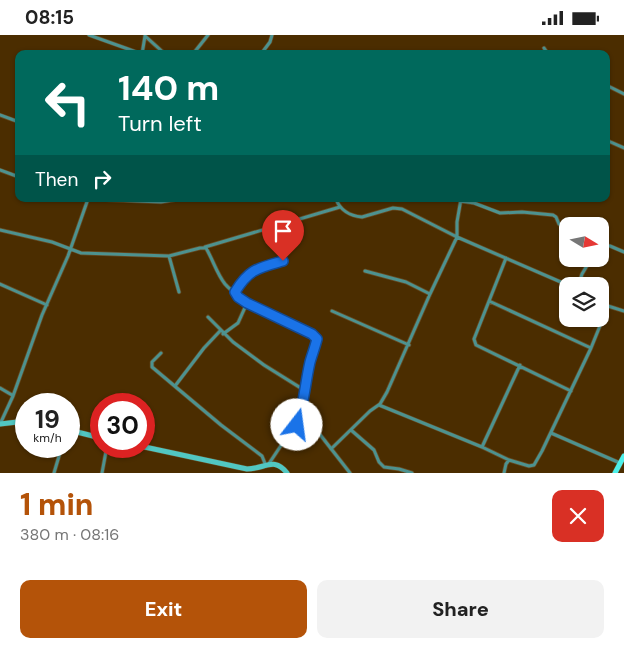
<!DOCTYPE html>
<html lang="en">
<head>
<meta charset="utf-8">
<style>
	body { margin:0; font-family:"DM Sans",sans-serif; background:#f2f2f2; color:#222; height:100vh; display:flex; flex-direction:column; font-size:19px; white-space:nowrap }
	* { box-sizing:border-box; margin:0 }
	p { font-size:16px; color:#767676 }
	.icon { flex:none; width:28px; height:28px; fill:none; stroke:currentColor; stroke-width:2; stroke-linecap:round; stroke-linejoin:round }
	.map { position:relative; height:438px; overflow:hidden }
	.details { display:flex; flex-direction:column; background:#fff; flex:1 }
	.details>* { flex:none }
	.hud { position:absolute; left:15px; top:15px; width:595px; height:152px; border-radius:10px; box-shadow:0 1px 4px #0004; background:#00695c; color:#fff; overflow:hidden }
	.needle { width:32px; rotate:100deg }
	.tools { position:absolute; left:559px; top:182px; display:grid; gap:10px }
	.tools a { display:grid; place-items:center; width:50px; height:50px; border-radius:10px; background:#fff; box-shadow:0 1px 4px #0004; font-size:25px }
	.speed { position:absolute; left:15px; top:358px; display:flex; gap:10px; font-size:25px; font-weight:700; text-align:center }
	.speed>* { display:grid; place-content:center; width:65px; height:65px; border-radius:50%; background:#fff; box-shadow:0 1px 4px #0004; line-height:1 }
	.speed small { font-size:12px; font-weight:400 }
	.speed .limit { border:8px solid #d22; background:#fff; color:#111 }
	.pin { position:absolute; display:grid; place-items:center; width:42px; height:42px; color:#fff; margin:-51px -21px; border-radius:50% 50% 50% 0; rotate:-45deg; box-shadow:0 0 5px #0007 }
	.pin .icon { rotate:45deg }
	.me { position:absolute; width:55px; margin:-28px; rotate:15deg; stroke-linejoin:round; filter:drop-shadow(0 0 4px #0008) }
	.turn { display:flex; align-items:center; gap:18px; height:105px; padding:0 20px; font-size:22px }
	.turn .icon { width:65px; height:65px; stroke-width:2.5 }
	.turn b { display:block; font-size:35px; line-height:42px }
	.then { display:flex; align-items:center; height:48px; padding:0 20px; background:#0003; gap:10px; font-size:19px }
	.round { display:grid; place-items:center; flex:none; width:52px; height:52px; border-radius:10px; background:#f2f2f2 }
	.summary { display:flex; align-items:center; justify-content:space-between; height:85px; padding:0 20px }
	h1 { font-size:30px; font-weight:800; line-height:38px; color:#b45309 }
	.primary-button { display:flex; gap:10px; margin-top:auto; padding:10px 20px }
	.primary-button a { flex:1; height:58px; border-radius:10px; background:#b45309; color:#fff; font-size:20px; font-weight:800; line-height:58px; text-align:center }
	.primary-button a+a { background:#f2f2f2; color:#222 }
	.status { display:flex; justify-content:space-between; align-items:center; height:35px; padding:0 25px; background:#fff; direction:ltr }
	.status svg { height:14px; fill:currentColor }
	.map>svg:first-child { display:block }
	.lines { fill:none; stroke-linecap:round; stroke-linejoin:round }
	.street-casing { stroke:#674b22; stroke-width:4.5 }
	.secondary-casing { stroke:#674b22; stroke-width:6 }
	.primary-casing { stroke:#674b22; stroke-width:6 }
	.street { stroke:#4d928f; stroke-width:3 }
	.secondary { stroke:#51c7c2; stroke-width:5 }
	.primary { stroke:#4df0ea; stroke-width:5 }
	.route-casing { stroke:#114b97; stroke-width:12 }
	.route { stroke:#1a73e8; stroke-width:9 }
</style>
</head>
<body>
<div class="status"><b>08:15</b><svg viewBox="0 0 49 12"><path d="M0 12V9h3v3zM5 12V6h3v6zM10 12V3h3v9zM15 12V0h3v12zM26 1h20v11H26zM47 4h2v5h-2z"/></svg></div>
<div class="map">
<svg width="624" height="438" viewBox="0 0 624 438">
	<rect width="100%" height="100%" fill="#4b2d00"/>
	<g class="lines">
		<g class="street-casing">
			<path id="street" d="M89,0L142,19
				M145,1L165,19
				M544,13L548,19
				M142,19L145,1
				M193,19L208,0
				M261,19L270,7L272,0
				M606,50L624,59
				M0,80L19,87
				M606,105L624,113
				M0,135L19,142
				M86,164L161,167L180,164
				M336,164C340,175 350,181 362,182L393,173L402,174L457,202L570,251
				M460,166L474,168L500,178L522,177L553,180L556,182L559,189L568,194
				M0,195L52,207L81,218L169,221L200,213H206C213,225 217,239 225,249C231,256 240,262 247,268L315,301L316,309L310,325L304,355
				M600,210L610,211L624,217
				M205,212L340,172
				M169,221L179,257
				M506,223L474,304L476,310L571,356
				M365,236L406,247L430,259
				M0,249L47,270
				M578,251L582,239L591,224
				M235,257C249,234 258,233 283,226
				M600,265L608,271L624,276
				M489,266L591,313
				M332,276L409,310
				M208,282L233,307L264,330L304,355L305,361L297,390
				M223,299L238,288L247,268
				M161,318L152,327V332L221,390L262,421L266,431
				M175,351L204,313L220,296
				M0,353L12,360
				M379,370L482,412L509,425L529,431L534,430L542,416L591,313L608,271
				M0,389L13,361L42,280L68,221L88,164
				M351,395L374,415L379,427L384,432L399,434L412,438
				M551,398L620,428
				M482,412L520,330
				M331,414L370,376L380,369L387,357L430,259L457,202V187L461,164
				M268,430L292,394C298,389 304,388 311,388L350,438
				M54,438L62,411
				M102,438L107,411
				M504,438L506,429L509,425"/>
		</g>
		<g class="secondary-casing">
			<path id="secondary" d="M0,389L26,386
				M69,395L101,403
				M140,411L247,434C265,434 274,421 287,438"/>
		</g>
		<g class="primary-casing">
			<path id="primary" d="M615,438L624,421"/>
		</g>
		<use href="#street" class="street"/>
		<use href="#secondary" class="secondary"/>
		<use href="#primary" class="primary"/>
	</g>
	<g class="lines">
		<g class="route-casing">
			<path id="route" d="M283,226C258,233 249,234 235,257L238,262L247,268L312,299L317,304C315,312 312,320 310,327C305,349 304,369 297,390"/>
		</g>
		<use href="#route" class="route"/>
	</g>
</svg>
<div class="tools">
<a><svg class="needle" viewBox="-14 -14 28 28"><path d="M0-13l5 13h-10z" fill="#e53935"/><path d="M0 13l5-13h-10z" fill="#767676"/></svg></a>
<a><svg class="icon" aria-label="layers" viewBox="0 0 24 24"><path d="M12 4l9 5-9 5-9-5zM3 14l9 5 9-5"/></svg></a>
</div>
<div class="speed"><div>19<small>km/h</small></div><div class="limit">30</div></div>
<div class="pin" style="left:283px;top:226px;background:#d93025"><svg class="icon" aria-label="arrive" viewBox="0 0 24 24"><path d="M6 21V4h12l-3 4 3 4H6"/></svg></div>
<svg class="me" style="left:297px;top:390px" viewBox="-20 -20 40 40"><circle r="19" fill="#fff"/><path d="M0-13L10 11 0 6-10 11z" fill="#1a73e8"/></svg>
<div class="hud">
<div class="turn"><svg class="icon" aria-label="left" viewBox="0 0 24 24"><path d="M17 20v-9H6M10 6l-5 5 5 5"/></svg><div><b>140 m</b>Turn left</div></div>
<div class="then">Then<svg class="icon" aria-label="right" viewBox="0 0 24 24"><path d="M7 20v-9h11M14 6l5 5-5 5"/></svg></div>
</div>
</div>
<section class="details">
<div class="summary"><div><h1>1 min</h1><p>380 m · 08:16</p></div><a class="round" style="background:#d93025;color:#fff"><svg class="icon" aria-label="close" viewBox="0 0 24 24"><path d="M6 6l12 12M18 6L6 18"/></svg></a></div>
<div class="primary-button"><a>Exit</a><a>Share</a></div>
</section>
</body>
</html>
